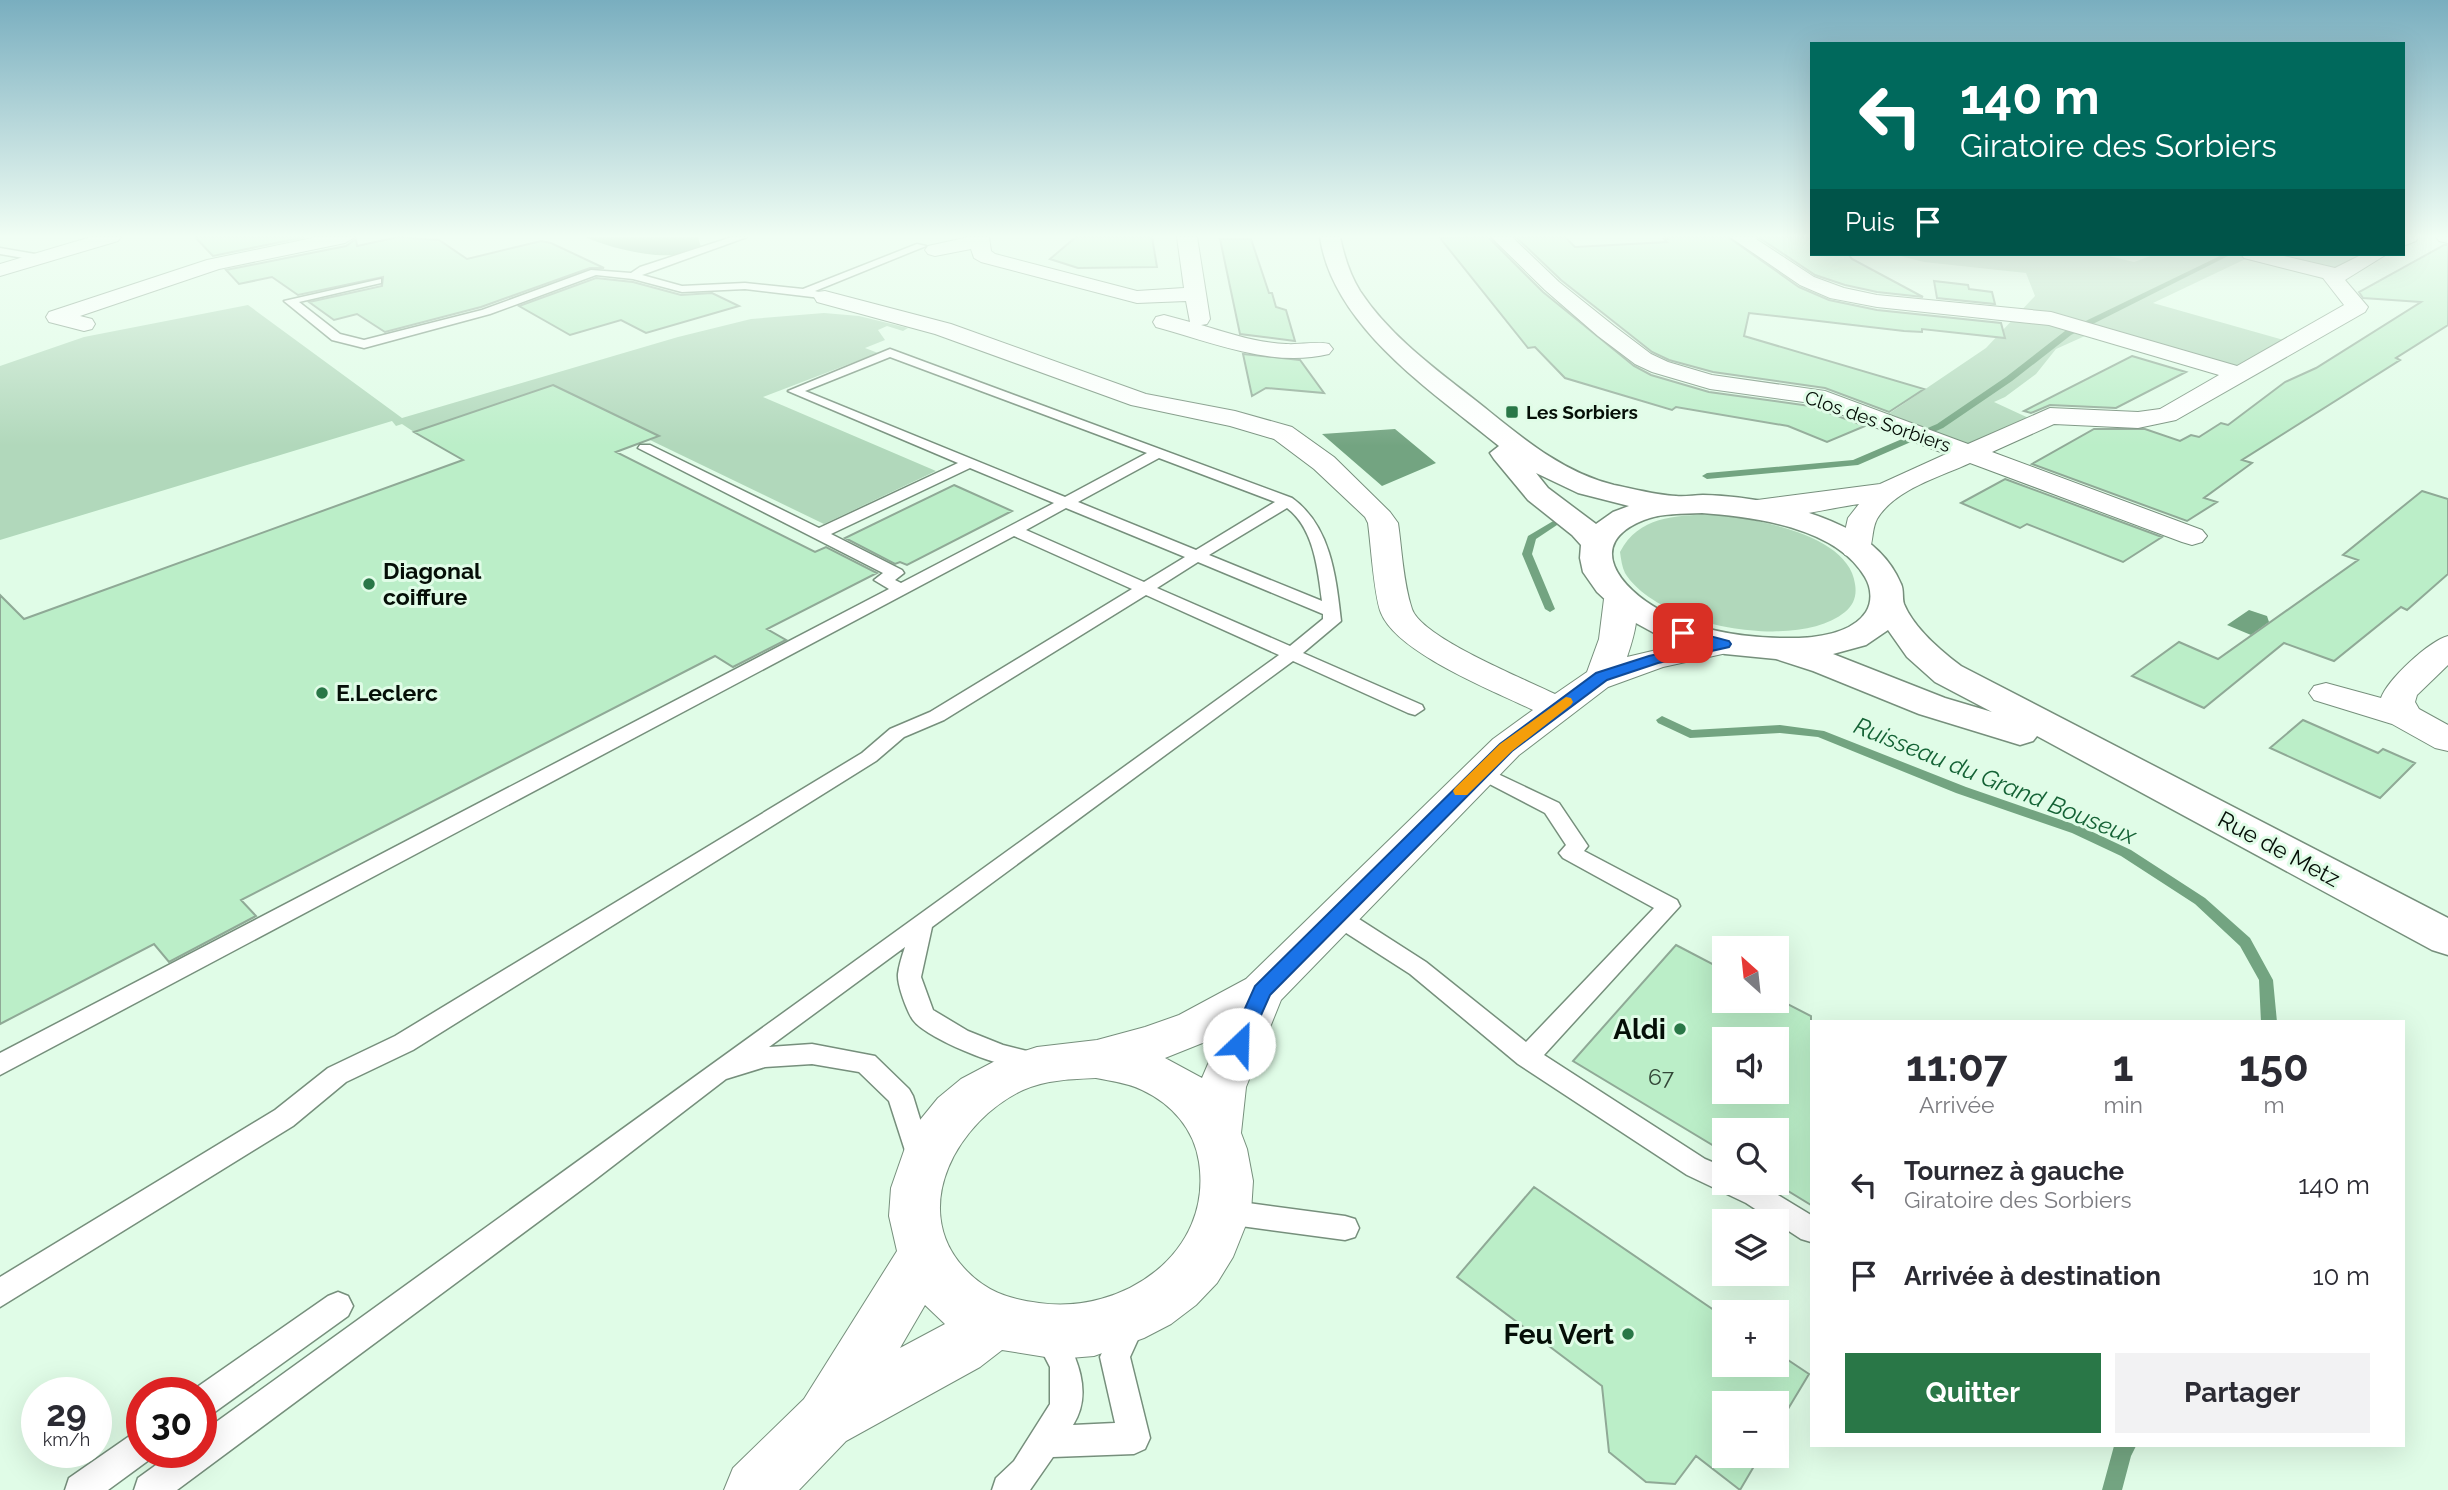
<!DOCTYPE html>
<html lang="fr">
<head>
<meta charset="utf-8">
<style>
	body { margin:0; font-family:Raleway,sans-serif; background:#f2f2f3; color:#2b2b33; height:100vh; display:flex; flex-direction:column; font-size:26px; white-space:nowrap }
	* { box-sizing:border-box; margin:0 }
	p { font-size:23px; color:#7c7c81 }
	.icon { flex:none; width:38px; height:38px; fill:none; stroke:currentColor; stroke-width:2; stroke-linecap:round; stroke-linejoin:round }
	.map { position:relative; flex:1; overflow:hidden }
	.drawer { position:absolute; left:1810px; top:1020px; width:595px; height:427px; display:flex; flex-direction:column; background:#fff; border-radius:0px; box-shadow:0 7px 28px #0002 }
	.drawer>* { flex:none }
	.guide { position:absolute; left:1810px; top:42px; width:595px; height:214px; border-radius:0px; box-shadow:0 7px 28px #0002; background:#00695c; color:#fff; overflow:hidden }
	.needle { width:46px; rotate:333deg }
	.controls { position:absolute; left:1712px; top:936px; display:grid; gap:14px }
	.controls a { display:grid; place-items:center; width:77px; height:77px; border-radius:0px; background:#fff; box-shadow:0 7px 28px #0002; font-size:35px }
	.speed { position:absolute; left:21px; top:1377px; display:flex; gap:14px; font-size:35px; font-weight:700; text-align:center }
	.speed>* { display:grid; place-content:center; width:91px; height:91px; border-radius:50%; background:#fff; box-shadow:0 7px 28px #0002; line-height:1 }
	.speed small { font-size:18px; font-weight:400 }
	.speed .limit { border:10px solid #d22; background:#fff; color:#111 }
	.pin { position:absolute; display:grid; place-items:center; width:60px; height:60px; color:#fff; margin:-30px; border-radius:14px; box-shadow:0 4px 10px #0006 }
	.me { position:absolute; width:77px; margin:-38px; rotate:24deg; stroke-linejoin:round; filter:drop-shadow(0 0 5px #0008) }
	.turn { display:flex; align-items:center; gap:24px; height:147px; padding:0 35px; font-size:32px }
	.turn .icon { width:91px; height:91px; stroke-width:2.5 }
	.turn b { display:block; font-size:49px; line-height:60px }
	.then { display:flex; align-items:center; height:66px; padding:0 35px; background:#0003; gap:14px; font-size:26px }
	.eta { display:flex; justify-content:space-evenly; align-items:center; height:119px; text-align:center }
	.eta b { font-size:42px; font-weight:700; line-height:49px }
	.button { display:flex; gap:14px; margin-top:auto; padding:14px 35px }
	.button a { flex:1; height:80px; border-radius:0px; background:#297747; color:#fff; font-size:28px; font-weight:700; line-height:80px; text-align:center }
	.button a+a { background:#f2f2f3; color:#2b2b33 }
	ul { padding:0; list-style:none }
	li { display:flex; align-items:center; gap:21px; height:91px; padding:0 35px }
	li div { flex:1 }
	li b { display:block; font-size:26px }
	li em { font-style:normal }
	.map>svg:first-child { display:block }
	.green { fill:#b1d8bb }
	.water { fill:#73a481 }
	.lines { fill:none; stroke-linecap:round; stroke-linejoin:round }
	.stream { fill:#73a481; fill-rule:evenodd }
	.building { fill:#bbeec8; stroke:#8fa996; stroke-width:2; fill-rule:evenodd }
	.service-casing { stroke:#768f7c; stroke-width:3 }
	.minor-casing { stroke:#768f7c; stroke-width:2 }
	.secondary-casing { stroke:#768f7c; stroke-width:3 }
	.service { fill:#fff; fill-rule:evenodd }
	.minor { fill:#fff; fill-rule:evenodd }
	.secondary { fill:#fff; fill-rule:evenodd }
	.route { fill:#1a73e8; stroke:#114b97; stroke-width:2 }
	.slow { fill:#f59e0b }
	.poi-dot { fill:#297747; stroke:#e0fce7; stroke-width:2.5 }
	.labels { text-anchor:middle; stroke-width:6; stroke-linejoin:round; paint-order:stroke }
	.far-poi-label { font-size:19px; font-weight:bold; fill:#050e07; stroke:#e0fce7; text-anchor:start }
	.far-street-label { font-size:19px; fill:#050e07; stroke:#e0fce7 }
	.poi-label { font-size:23px; font-weight:bold; fill:#050e07; stroke:#e0fce7; text-anchor:start }
	.street-label { font-size:23px; fill:#050e07; stroke:#e0fce7 }
	.near-number-label { font-size:23px; fill:#324637 }
	.water-label { font-size:24px; font-style:italic; fill:#146235; stroke:#e0fce7 }
	.near-poi-label { font-size:28px; font-weight:bold; fill:#050e07; stroke:#e0fce7; text-anchor:end }
</style>
</head>
<body>
<div class="map">
<svg width="2448" height="1490" viewBox="0 0 2448 1490">
	<rect width="100%" height="100%" fill="#e0fce7"/>
	<path class="green" d="M1892,254H2101L2134,262L2156,254H2377L2337,275L2254,255L2153,303L2294,343L2240,374L2096,331L2056,349L2036,374L2005,397L1994,402L2035,421L1969,452L1881,419L1986,348L2035,296L2026,273L1924,262Z
		M248,305L402,418L678,337L751,319L824,313L859,316L908,328L903,331L887,326L878,330L885,340L865,348L878,353L763,397L936,471L824,524L650,440L658,436L553,385L414,432L402,424L396,426L392,421L0,540V366L84,337Z
		M1711,514C1751,518 1849,533 1855,584C1857,595 1854,605 1845,612C1796,652 1657,626 1625,573C1622,567 1621,559 1620,552C1639,516 1674,516 1711,514Z"/>
	<path class="water" d="M585,237H698L701,247C693,250 683,255 674,255C646,257 611,248 585,237Z
		M1395,429L1436,463L1382,486L1322,434Z
		M2249,610L2267,616L2269,622L2251,635L2227,625Z"/>
	<g class="lines">
		<path class="stream" d="M2224,254H2232L2071,335L2012,381L1943,428L1858,465L1707,479L1702,476L1707,473L1853,460L1937,424L2006,377L2065,331Z
			M1555,520L1560,523L1536,539L1532,554L1555,609L1550,612L1545,609L1522,554L1528,536Z
			M1662,716L1692,730L1780,725L1824,731L1966,787L2082,827L2131,850L2205,898L2250,938L2273,980L2277,1022H2261L2259,980L2240,946L2195,904L2121,856L2072,833L1956,793L1818,737L1780,733L1690,738L1658,723L1656,720Z
			M2114,1446H2136L2131,1456L2122,1490H2102Z"/>
	</g>
	<path class="building" d="M195,237H305L213,256Z
		M398,237L439,240L467,259L541,241L551,243L604,268H590L481,307L385,332L357,314L334,320L309,302L382,286L383,277L298,295L272,277L239,284L226,270L346,246L356,239L357,246Z
		M1076,237H1152L1157,267L1078,268L1050,259Z
		M1488,237L1543,292L1634,366L1651,375L1709,392L1810,406L1865,426L1827,442L1788,426L1676,407L1672,410L1565,378L1535,347L1528,348L1440,238Z
		M1516,237H1565L1575,247L1667,242L1664,239H1668L1666,237H1728L1799,287L1829,300L1877,310L2001,323L2005,338L1922,329V332L1904,331L1749,313L1744,336L1924,389L1889,412L1825,388L1713,372L1669,360L1652,352L1561,280Z
		M1758,237H1811V254H1848L1852,259L1923,297L1877,292L1845,285L1815,275Z
		M1220,239H1251L1269,293H1272L1276,307L1286,310L1295,341L1240,334Z
		M2444,245H2448V325L2396,358L2400,360L2242,460L2252,463L2204,498L2217,502L2187,521L2032,464L2094,429H2145L2180,441L2191,435L2199,437L2221,423L2228,425L2285,382L2316,368L2421,302L2363,298L2359,292Z
		M596,278L633,282L681,295L712,293L739,306L646,333L621,320L570,335L519,306Z
		M1934,281L1968,285L1969,289L1992,292L1995,304L1937,298Z
		M1243,354L1300,360L1324,393L1266,388L1252,396Z
		M2132,356L2186,372L2116,408L2050,405L2031,413L2024,411Z
		M553,385L659,436L616,452L815,552L826,547L877,573L767,629L786,640L733,667L715,656L241,900L256,916L169,962L154,944L0,1024V595L24,619L463,460L414,432Z
		M2005,479L2162,537L2123,562L2027,524L2020,528L1961,503Z
		M954,485L1012,511L907,565L900,562L895,564L845,538Z
		M2422,491L2448,499V574L2407,610L2401,607L2334,661L2284,643L2204,708L2132,676L2179,642L2218,659L2358,560L2343,555Z
		M2303,720L2378,753L2383,749L2415,763L2380,798L2270,748Z
		M1676,945L1724,970V1001H1776V998L1811,1016V1205L1775,1183L1776,1130H1724V1152L1573,1061ZM1724,1040H1776V1092H1724Z
		M1534,1187L1724,1317V1365H1776V1352L1809,1374L1776,1429V1404H1724V1456H1760L1740,1490L1696,1456L1675,1484L1646,1482L1609,1452L1602,1386L1457,1277Z"/>
	<g class="lines">
		<g class="service-casing">
			<path id="service" d="M732,237H747L642,275L682,286L745,283L803,289L917,244L926,246L815,291L829,295V299L745,289L682,292L633,279L596,275L490,314L364,348L332,340L284,301L381,279V283L299,302L340,334L364,340L482,310L591,270L631,273L640,267Z
				M0,248L41,255L46,258L41,261L0,254Z
				M890,349L1292,498C1331,526 1336,577 1341,621L1303,653L1422,705L1424,709L1415,715L1408,713L1293,661L932,927L921,977L933,1010L968,1031L1003,1045L1043,1055L1046,1062L1043,1069C1020,1077 927,1040 913,1020C907,1011 897,985 898,974C899,965 902,956 905,947L769,1047L812,1044L875,1056L909,1089L913,1096L932,1158L928,1166L919,1169L910,1166L889,1101L859,1072L812,1064L765,1067L726,1079L592,1182L177,1490H134L138,1478L174,1452H201V1433L1279,655L1146,595L944,720L904,737L876,761L413,1050L346,1082L293,1126L0,1307V1277L275,1110L328,1068L395,1036L862,753L890,729L930,712L1132,589L1014,536L0,1075V1053L889,589L874,580L883,573L638,448L640,445H650L819,528L958,463L788,391ZM890,357L1147,453L1065,497L805,391ZM1159,458L1275,502L1196,550L1078,502ZM970,468L1054,503L901,583L895,580L904,573L902,570L831,534ZM1066,508L1185,557L1144,582L1026,530ZM1287,508C1314,528 1318,570 1322,601L1209,555ZM1198,562L1323,614V619L1290,646L1157,588Z
				M1481,766L1559,803L1588,846L1584,851L1677,900L1680,906L1544,1055L1705,1159L1724,1167V1183H1758L1811,1215V1242L1801,1239L1746,1203L1687,1175L1518,1064L1410,974L1329,922L1326,916L1329,910L1337,908L1345,910L1426,962L1526,1042L1654,908L1563,858L1559,853L1566,845L1545,813L1474,776L1471,772L1474,768Z
				M1226,1200L1345,1216L1355,1219L1359,1228L1355,1237L1345,1240L1226,1224L1216,1221L1212,1212L1216,1203Z
				M338,1292L348,1296L353,1306L348,1316L212,1414L201,1418V1393L190,1392L328,1296Z
				M1130,1310L1140,1314L1145,1324L1130,1357L1150,1438L1145,1449L1134,1454L1053,1457L1030,1490H992L996,1478L1014,1461L1050,1404V1367L1034,1336L1038,1326L1049,1322L1060,1326C1076,1356 1094,1392 1073,1425L1115,1423L1100,1357L1120,1314Z
				M142,1430V1452H155L153,1457L108,1490H65L69,1478L131,1435Z"/>
		</g>
		<g class="minor-casing">
			<path id="minor" d="M91,237H121L118,241L0,276V264Z
				M317,237H355L345,243L219,269L80,316L92,319L95,324L92,329L84,331L49,322L46,317L49,312L207,260Z
				M969,237H989L991,251L995,254L1137,291L1184,288L1177,237H1197L1210,319L1207,324L1201,325C1228,333 1257,343 1286,344C1300,345 1315,341 1329,344L1333,349L1329,354C1271,368 1212,342 1156,327L1153,322L1156,317L1164,315L1190,322L1186,301L1137,303L981,262L974,258L971,249L935,256L928,254L925,250L928,246Z
				M1491,237H1512L1559,282L1614,326L1651,354L1668,362L1712,375L1825,391L1968,444L2050,408L2138,412L2160,409L2219,375L2049,325L1877,307L1830,298L1800,285L1730,237H1753L1814,277L1844,288L1877,295L2051,312L2237,366L2344,305L2323,278L2244,258L2241,254H2275L2335,268L2363,254H2387L2345,280L2368,307L2365,312L2176,420L2138,428L2054,424L1992,452L2202,530L2207,536L2202,542L2192,545L2182,542L1970,463C1940,477 1895,489 1877,519C1871,530 1874,544 1867,555L1856,558L1845,555L1841,549L1848,518L1859,504C1823,509 1778,523 1742,514L1738,508L1742,502L1880,484L1946,454L1811,403L1710,389L1652,372L1635,364L1598,336L1545,290Z
				M2403,237H2419L2416,241L2403,246Z
				M2436,237H2448V243L2439,241Z
				M825,291L951,324L1146,394L1235,411L1292,427L1334,457L1390,512L1398,523C1402,550 1403,582 1412,609C1422,638 1525,679 1555,694L1587,672L1599,639L1604,599L1609,592L1620,589L1631,592C1643,610 1633,639 1627,657L1724,634L1736,637L1741,644L1736,651L1663,667L1608,687L1519,755L1281,1000L1246,1087L1241,1133L1247,1149L1253,1181L1251,1212L1233,1257L1217,1283L1196,1305L1171,1324L1144,1338L1094,1356L1058,1359L1002,1350L980,1367L846,1441L799,1490H724L733,1468L804,1399L897,1251L889,1216L891,1188L906,1145L920,1120L938,1098L961,1079L997,1060L1037,1047L1097,1040L1145,1027L1179,1015L1246,979L1493,739L1533,710C1494,691 1397,653 1381,613C1374,596 1371,545 1368,523L1365,517L1314,469L1274,439L1230,426L1131,405L935,334L817,302L814,297L817,292ZM1220,1036L1202,1078L1165,1058ZM1096,1078C1111,1081 1128,1083 1142,1090C1172,1104 1194,1129 1199,1162C1213,1253 1123,1315 1039,1303C1008,1299 985,1291 964,1268C908,1207 959,1120 1023,1090C1045,1080 1072,1079 1096,1078ZM925,1305L945,1324L900,1348Z
				M2448,636V665L2417,695L2415,702L2419,709L2448,725V751L2435,748L2392,724L2314,700L2309,693L2314,686L2326,683L2381,698C2388,679 2429,641 2448,636Z"/>
		</g>
		<g class="secondary-casing">
			<path id="secondary" d="M1320,237H1340C1344,256 1350,275 1360,291C1389,335 1434,368 1475,400C1518,434 1560,472 1614,485C1634,489 1657,495 1676,496C1685,497 1694,495 1703,495C1748,496 1800,506 1842,526C1867,538 1890,557 1901,584C1904,590 1902,598 1904,604C1914,628 1941,651 1961,666L2448,918V955L2432,950L2037,736L2033,741L2020,745L2007,741L1919,714L1813,671L1776,659L1725,654L1656,634L1623,616L1597,592L1583,572L1580,558L1581,545L1572,535L1528,500L1494,459L1490,453L1499,446C1433,392 1333,327 1320,237ZM1536,473L1578,493L1629,506L1613,512L1596,524L1548,488ZM1702,513C1754,517 1836,527 1865,577C1871,587 1873,601 1866,612C1853,632 1821,637 1799,638C1751,639 1703,633 1660,610C1621,589 1583,544 1644,520C1662,513 1683,514 1702,513ZM1888,630L1907,657L1935,682L1992,712L1945,698L1833,654L1866,645Z"/>
		</g>
		<use href="#service" class="service"/>
		<use href="#minor" class="minor"/>
		<use href="#secondary" class="secondary"/>
	</g>
	<linearGradient id="sky" x2="0" y2="1"><stop stop-color="#79aebf"/><stop offset="0.53" stop-color="#f1fef4"/><stop offset="1" stop-color="#f1fef4" stop-opacity="0"/></linearGradient>
	<rect width="2448" height="446" fill="url(#sky)"/>
	<path class="route" d="M1683,629L1729,641L1731,644L1729,647L1658,663L1607,680L1512,751L1270,995L1246,1049L1239,1052L1232,1049L1229,1044L1255,986L1500,744L1596,673L1649,656L1706,643L1678,636V630Z"/>
	<path class="slow" d="M1566,697L1571,698L1573,702L1571,705L1512,751L1467,795H1455L1453,791L1455,788L1500,744Z"/>
	<g class="poi-dot">
		<rect x="1505" y="405" width="14" height="14" rx="3.5"/>
		<circle cx="369" cy="584" r="7"/>
		<circle cx="322" cy="693" r="7"/>
		<circle cx="1680" cy="1029" r="7"/>
		<circle cx="1628" cy="1334" r="7"/>
	</g>
	<g class="labels">
		<g class="far-poi-label">
			<text x="1526" y="419">Les Sorbiers</text>
		</g>
		<g class="far-street-label">
			<text transform="translate(1878 421) rotate(19)" y="7">Clos des Sorbiers</text>
		</g>
		<g class="poi-label">
			<text x="383" y="579">Diagonal<tspan x="383" dy="26">coiffure</tspan></text>
			<text x="336" y="701">E.Leclerc</text>
		</g>
		<g class="street-label">
			<text transform="translate(2279 849) rotate(28)" y="8">Rue de Metz</text>
		</g>
		<g class="near-number-label">
			<text x="1661" y="1085">67</text>
		</g>
		<g class="water-label">
			<text transform="translate(1995 781) rotate(22)" y="8">Ruisseau du Grand Bouseux</text>
		</g>
		<g class="near-poi-label">
			<text x="1666" y="1039">Aldi</text>
			<text x="1614" y="1344">Feu Vert</text>
		</g>
	</g>
</svg>
<div class="controls">
<a><svg class="needle" viewBox="-14 -14 28 28"><path d="M0-13l5 13h-10z" fill="#e53935"/><path d="M0 13l5-13h-10z" fill="#7c7c81"/></svg></a>
<a><svg class="icon" aria-label="sound" viewBox="0 0 24 24"><path d="M4 9h4l5-4v14l-5-4H4zM17 9q2 3 0 6"/></svg></a>
<a><svg class="icon" aria-label="search" viewBox="0 0 24 24"><circle cx="10" cy="10" r="6"/><path d="M15 15l6 6"/></svg></a>
<a><svg class="icon" aria-label="layers" viewBox="0 0 24 24"><path d="M12 4l9 5-9 5-9-5zM3 14l9 5 9-5"/></svg></a>
<a>+</a>
<a>−</a>
</div>
<div class="speed"><div>29<small>km/h</small></div><div class="limit">30</div></div>
<div class="pin" style="left:1683px;top:633px;background:#d93025"><svg class="icon" aria-label="arrive" viewBox="0 0 24 24"><path d="M6 21V4h12l-3 4 3 4H6"/></svg></div>
<svg class="me" style="left:1239px;top:1044px" viewBox="-20 -20 40 40"><circle r="19" fill="#fff"/><path d="M0-13L10 11 0 6-10 11z" fill="#1a73e8"/></svg>
<div class="guide">
<div class="turn"><svg class="icon" aria-label="left" viewBox="0 0 24 24"><path d="M17 20v-9H6M10 6l-5 5 5 5"/></svg><div><b>140 m</b>Giratoire des Sorbiers</div></div>
<div class="then">Puis<svg class="icon" aria-label="arrive" viewBox="0 0 24 24"><path d="M6 21V4h12l-3 4 3 4H6"/></svg></div>
</div>
<section class="drawer">
<div class="eta">
<div><b>11:07</b><p>Arrivée</p></div>
<div><b>1</b><p>min</p></div>
<div><b>150</b><p>m</p></div>
</div>
<ul>
<li><svg class="icon" aria-label="left" viewBox="0 0 24 24"><path d="M17 20v-9H6M10 6l-5 5 5 5"/></svg><div><b>Tournez à gauche</b><p>Giratoire des Sorbiers</p></div><em>140 m</em></li>
<li><svg class="icon" aria-label="arrive" viewBox="0 0 24 24"><path d="M6 21V4h12l-3 4 3 4H6"/></svg><div><b>Arrivée à destination</b></div><em>10 m</em></li>
</ul>
<div class="button"><a>Quitter</a><a>Partager</a></div>
</section>
</div>
</body>
</html>
